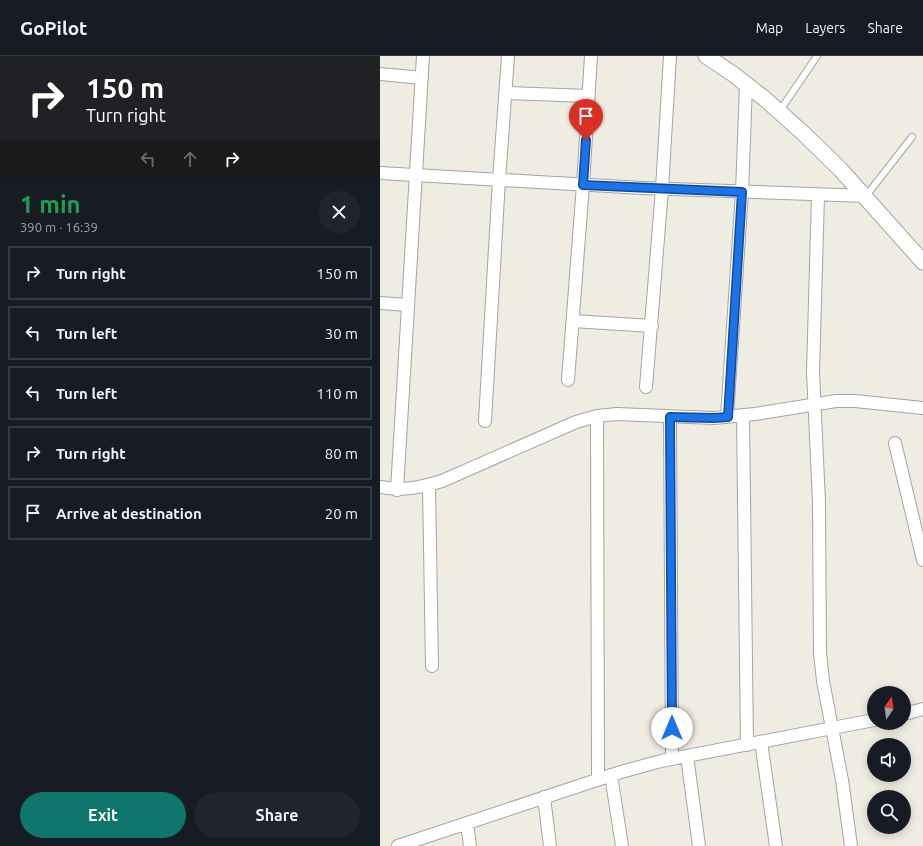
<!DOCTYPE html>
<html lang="en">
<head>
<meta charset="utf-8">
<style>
	body { margin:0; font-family:Ubuntu,sans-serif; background:#20242c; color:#f1f3f6; height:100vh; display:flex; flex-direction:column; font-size:15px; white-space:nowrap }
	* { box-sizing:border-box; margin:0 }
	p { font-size:13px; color:#9ea1a6 }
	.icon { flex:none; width:22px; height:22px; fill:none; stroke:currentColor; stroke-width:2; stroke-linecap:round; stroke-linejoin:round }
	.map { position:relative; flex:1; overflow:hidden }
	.sheet { display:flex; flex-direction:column; background:#171b24; width:380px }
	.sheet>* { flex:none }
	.top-card { background:#202124; color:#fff; overflow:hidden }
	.needle { width:26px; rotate:13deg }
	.controls { position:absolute; left:487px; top:630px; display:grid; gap:8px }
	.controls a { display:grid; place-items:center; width:44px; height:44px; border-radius:50%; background:#171b24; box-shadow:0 2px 10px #0003; font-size:20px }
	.pin { position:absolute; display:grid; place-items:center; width:34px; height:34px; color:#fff; margin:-41px -17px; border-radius:50% 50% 50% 0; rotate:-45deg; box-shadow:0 0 4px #0007 }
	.pin .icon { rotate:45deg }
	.me { position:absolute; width:44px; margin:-22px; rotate:0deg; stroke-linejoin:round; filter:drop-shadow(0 0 3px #0008) }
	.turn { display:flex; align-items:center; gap:14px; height:84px; padding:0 20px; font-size:18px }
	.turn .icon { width:52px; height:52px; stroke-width:2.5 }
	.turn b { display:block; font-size:28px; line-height:34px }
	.lanes { display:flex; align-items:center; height:38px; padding:0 20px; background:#0003; justify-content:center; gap:20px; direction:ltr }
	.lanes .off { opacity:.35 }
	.round { display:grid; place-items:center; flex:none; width:42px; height:42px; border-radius:21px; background:#20242c }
	.summary { display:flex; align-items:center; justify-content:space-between; height:68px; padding:0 20px }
	h1 { font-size:24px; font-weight:600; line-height:30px; color:#1e9e55 }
	.button { display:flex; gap:8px; margin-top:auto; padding:8px 20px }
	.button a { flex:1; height:46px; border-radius:24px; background:#0f766e; color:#fff; font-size:16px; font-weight:600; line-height:46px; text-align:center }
	.button a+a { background:#20242c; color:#f1f3f6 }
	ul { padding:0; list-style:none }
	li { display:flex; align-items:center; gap:12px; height:54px; margin:0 8px 6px; padding:0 12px; border:2px solid #363941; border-radius:0px }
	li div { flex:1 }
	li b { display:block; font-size:15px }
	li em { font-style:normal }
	header { display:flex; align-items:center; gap:24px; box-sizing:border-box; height:56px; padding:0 20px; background:#171b24; border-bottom:1px solid #363941 }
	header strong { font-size:19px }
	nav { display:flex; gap:22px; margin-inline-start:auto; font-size:14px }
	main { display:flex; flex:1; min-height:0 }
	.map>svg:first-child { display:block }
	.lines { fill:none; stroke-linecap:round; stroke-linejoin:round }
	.service-casing { stroke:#a4a4a4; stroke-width:8 }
	.minor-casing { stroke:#a4a4a4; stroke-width:14 }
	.tertiary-casing { stroke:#a4a4a4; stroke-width:17 }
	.service { stroke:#fff; stroke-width:6 }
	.minor { stroke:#fff; stroke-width:12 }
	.tertiary { stroke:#fff; stroke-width:15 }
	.route-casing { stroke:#114b97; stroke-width:10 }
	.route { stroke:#1a73e8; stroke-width:7 }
</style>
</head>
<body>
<header>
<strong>GoPilot</strong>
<nav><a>Map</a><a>Layers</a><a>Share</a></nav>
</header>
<main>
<section class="sheet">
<div class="top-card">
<div class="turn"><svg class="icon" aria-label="right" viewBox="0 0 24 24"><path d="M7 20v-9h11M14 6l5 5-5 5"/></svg><div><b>150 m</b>Turn right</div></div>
<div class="lanes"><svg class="icon off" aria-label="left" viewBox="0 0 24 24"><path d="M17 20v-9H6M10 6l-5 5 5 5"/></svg><svg class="icon off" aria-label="ahead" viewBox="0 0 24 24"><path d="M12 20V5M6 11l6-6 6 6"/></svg><svg class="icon" aria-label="right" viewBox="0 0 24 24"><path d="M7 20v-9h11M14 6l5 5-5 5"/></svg></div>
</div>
<div class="summary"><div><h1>1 min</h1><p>390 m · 16:39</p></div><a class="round"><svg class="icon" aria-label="close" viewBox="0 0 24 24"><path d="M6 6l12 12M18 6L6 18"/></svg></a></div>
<ul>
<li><svg class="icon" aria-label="right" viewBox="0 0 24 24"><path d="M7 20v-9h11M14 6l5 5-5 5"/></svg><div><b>Turn right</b></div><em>150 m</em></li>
<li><svg class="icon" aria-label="left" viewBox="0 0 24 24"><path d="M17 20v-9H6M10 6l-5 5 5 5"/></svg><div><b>Turn left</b></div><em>30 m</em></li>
<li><svg class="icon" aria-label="left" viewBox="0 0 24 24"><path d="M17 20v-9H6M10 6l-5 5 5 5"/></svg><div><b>Turn left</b></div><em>110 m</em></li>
<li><svg class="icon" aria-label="right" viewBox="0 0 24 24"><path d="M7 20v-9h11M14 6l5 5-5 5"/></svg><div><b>Turn right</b></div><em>80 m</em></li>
<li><svg class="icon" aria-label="arrive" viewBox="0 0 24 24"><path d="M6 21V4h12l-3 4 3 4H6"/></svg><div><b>Arrive at destination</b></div><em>20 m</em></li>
</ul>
<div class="button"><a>Exit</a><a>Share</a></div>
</section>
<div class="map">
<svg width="543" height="790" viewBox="0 0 543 790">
	<rect width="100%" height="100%" fill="#efece2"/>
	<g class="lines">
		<g class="service-casing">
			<path id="service" d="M399,56L437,0
				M486,140L532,81"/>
		</g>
		<g class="minor-casing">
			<path id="minor" d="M0,18L42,22
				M125,37L208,40
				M0,117L263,132L486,140
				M438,139L433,316L439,446L440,597L443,625L462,724L471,790
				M0,247L27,249
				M193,265L272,270
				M188,324L203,129L211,0
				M266,331L282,133L290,0
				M363,359L367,689
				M217,360L218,723
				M290,361L292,703
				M347,361L362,136L366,29
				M105,365L119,124L128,0
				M515,387L543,504
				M49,429L52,610
				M0,431C23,435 39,432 62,425L196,366L217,360L237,358L334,362L375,358L456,345H475L543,352
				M17,434L43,0
				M524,658L543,653
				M381,686L396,790
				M307,700L319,790
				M231,719L242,790
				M164,741L170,790
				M87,767L90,790
				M18,790L241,716L281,705L494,664"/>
		</g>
		<g class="tertiary-casing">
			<path id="tertiary" d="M326,0L353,18L385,43L423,77L460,113L543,206"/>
		</g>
		<use href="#service" class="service"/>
		<use href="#minor" class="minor"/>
		<use href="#tertiary" class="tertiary"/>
	</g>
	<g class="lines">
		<g class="route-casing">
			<path id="route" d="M206,84L203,129L362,136L348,361L334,362L290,361L292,672"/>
		</g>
		<use href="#route" class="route"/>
	</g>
</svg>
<div class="controls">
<a><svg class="needle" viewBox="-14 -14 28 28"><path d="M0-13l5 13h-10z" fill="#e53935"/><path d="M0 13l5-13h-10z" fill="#9ea1a6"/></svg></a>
<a><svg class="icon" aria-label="sound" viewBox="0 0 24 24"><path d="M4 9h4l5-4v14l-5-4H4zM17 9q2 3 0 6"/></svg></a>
<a><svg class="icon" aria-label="search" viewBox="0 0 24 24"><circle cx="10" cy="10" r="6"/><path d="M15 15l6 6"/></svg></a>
</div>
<div class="pin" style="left:206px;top:84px;background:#d93025"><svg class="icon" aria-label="arrive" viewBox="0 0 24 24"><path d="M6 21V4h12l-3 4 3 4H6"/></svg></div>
<svg class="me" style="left:292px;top:672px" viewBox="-20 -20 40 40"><circle r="19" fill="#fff"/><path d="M0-13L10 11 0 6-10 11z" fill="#1a73e8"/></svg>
</div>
</main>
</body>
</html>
